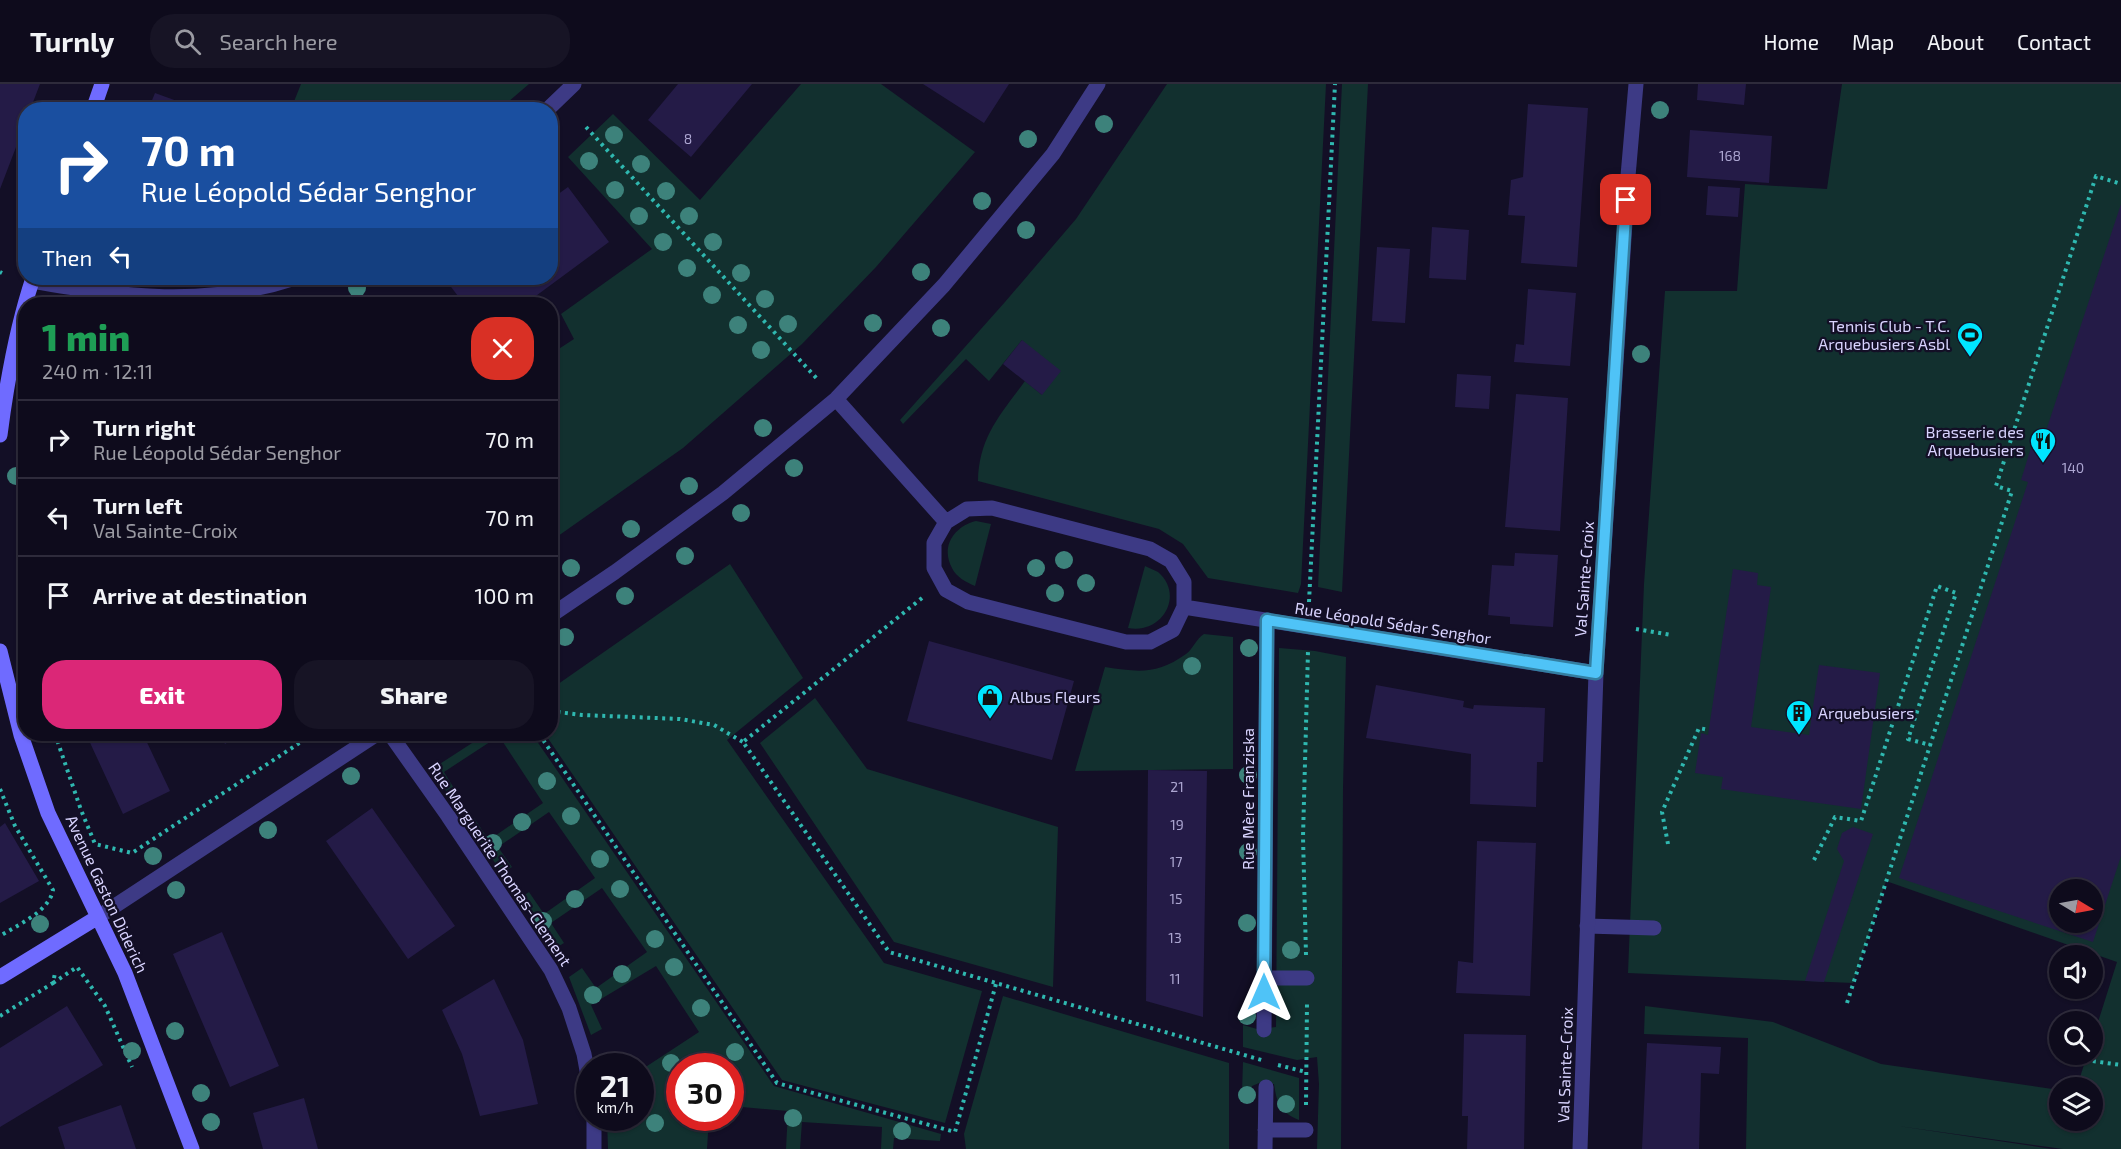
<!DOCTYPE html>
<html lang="en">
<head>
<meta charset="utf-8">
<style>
	body { margin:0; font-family:"Exo 2",sans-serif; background:#171425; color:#f1f3f6; height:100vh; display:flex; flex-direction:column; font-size:22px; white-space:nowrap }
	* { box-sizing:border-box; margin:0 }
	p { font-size:20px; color:#9b9ba3 }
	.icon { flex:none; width:33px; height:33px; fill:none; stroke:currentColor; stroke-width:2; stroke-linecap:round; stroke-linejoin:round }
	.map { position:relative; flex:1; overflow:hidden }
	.drawer { position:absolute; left:18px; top:213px; width:540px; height:444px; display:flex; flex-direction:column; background:#0e0b1c; border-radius:24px; box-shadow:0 2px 4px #0004,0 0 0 2px #2e2b3b }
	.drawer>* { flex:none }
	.banner { position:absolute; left:18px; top:18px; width:540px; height:183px; border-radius:24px; box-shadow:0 2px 4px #0004,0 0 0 2px #2e2b3b; background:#1a4fa0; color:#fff; overflow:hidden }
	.needle { width:39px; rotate:100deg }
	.buttons { position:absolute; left:2049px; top:795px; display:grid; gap:12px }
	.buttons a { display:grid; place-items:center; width:54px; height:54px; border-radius:50%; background:#0e0b1c; box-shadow:0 2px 4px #0004,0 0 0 2px #2e2b3b; font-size:30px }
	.speed { position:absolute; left:576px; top:969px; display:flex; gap:12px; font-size:30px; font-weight:700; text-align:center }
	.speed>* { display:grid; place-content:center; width:78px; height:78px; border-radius:50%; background:#0e0b1c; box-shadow:0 2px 4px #0004,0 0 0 2px #2e2b3b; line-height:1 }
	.speed small { font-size:15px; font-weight:400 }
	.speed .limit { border:9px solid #d22; background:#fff; color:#111 }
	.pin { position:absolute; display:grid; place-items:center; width:51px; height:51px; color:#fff; margin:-26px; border-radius:12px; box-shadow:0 3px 9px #0006 }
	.me { position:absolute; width:66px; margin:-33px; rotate:0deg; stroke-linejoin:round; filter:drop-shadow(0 0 4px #0008) }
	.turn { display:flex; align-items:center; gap:21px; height:126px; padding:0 24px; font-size:27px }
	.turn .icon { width:78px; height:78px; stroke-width:2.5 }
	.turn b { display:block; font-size:42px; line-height:51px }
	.then { display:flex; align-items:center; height:57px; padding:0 24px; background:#0003; gap:12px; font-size:22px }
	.round { display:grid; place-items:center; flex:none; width:63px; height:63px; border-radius:24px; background:#171425 }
	.overview { display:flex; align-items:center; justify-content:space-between; height:102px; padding:0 24px }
	h1 { font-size:36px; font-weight:800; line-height:45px; color:#1e9e55 }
	.action { display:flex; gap:12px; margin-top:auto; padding:12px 24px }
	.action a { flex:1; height:69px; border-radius:24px; background:#db2777; color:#fff; font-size:24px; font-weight:800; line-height:69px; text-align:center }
	.action a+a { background:#171425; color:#f1f3f6 }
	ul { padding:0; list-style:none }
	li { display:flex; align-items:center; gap:18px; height:78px; padding:0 24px; border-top:2px solid #2e2b3b }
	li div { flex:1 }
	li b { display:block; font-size:22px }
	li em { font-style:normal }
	header { display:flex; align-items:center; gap:36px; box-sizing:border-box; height:84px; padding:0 30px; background:#0e0b1c; border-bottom:2px solid #2e2b3b }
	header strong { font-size:28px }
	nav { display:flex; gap:33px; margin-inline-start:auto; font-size:21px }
	.search { width:420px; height:54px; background:#171425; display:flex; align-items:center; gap:15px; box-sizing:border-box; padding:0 21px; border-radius:24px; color:#9b9ba3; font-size:22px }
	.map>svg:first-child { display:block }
	.green { fill:#12302f; fill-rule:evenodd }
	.building { fill:#241b47; fill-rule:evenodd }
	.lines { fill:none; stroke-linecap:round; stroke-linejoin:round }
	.path { stroke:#2fb8b0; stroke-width:4; stroke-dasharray:3 4.5; stroke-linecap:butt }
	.lane { stroke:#3d3a85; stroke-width:15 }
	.street { stroke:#3d3a85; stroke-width:15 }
	.secondary { stroke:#6f6bff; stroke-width:15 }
	.tree { fill:#3d827b }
	.route-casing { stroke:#337fa1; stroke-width:15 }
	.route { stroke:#4fc3f7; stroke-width:10 }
	.labels { text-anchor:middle; stroke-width:4.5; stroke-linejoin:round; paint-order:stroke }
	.number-label { font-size:14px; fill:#aca6d1 }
	.poi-label { font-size:16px; fill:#d9d4ff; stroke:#130f26; text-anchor:end }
	.street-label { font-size:16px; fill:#d9d4ff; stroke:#130f26 }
</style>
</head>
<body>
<header>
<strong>Turnly</strong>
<div class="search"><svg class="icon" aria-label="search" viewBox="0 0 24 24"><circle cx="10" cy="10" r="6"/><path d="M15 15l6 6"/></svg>Search here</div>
<nav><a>Home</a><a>Map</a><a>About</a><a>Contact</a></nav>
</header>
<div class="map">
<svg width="2121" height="1065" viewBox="0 0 2121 1065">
	<rect width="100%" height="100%" fill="#130f26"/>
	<path class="green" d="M301,0H529L500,25H291Z
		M801,0H881L975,68L876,183L802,260L683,364L551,457V270L574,255L561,230L652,165L568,73L613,30L700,116Z
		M1167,0H1326L1301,500L1298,509L1208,494L1183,460L1159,445L978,397C979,353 1000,331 1025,297L1042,311L1022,256L989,297L966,275L903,340L900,336L1005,218L1076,135Z
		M1342,0H1368L1342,508L1318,503Z
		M1842,0H2121V1065H2063L1898,1042L2052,1065H1746L1748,954L1644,950L1645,922L1773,938L1881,980L2059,1006L2060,1036H2092V1004L2077,1003L2087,971L2092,970L2093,954L2117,878L1886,797L1853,899L1628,889L1644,500L1665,207H1737L1745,100L1827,105ZM2060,806H2092V838H2060Z
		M976,437L991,440L975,502C966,498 956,493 952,484C940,462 955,442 976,437Z
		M730,480L803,594L727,656L884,879L982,907L945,1039L782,996L545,650H550L551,605Z
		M1145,482C1149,484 1154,486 1158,488C1185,511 1162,551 1128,544Z
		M1204,550L1233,553V685L1075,687L1105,583C1138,588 1157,591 1186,570C1193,565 1196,555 1204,550Z
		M1279,564L1315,567L1346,573L1343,704L1341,1065H1317L1319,1000L1317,973L1297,976L1243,963V941L1257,945L1276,943Z
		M815,614L867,685L1058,743L1053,903L894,858L760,659Z
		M486,650H532L774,1002L941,1050L940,1057L894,1054L893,1065H881L882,1043L802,1038L800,1065H786L788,1027L731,1022L730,982H680V1034H709L707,1065H608L607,1034H640L641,986L699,948L656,882L591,921L602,945L591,951L569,893L582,884L596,904L647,868L602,804L551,839L564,859L554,865L520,814L529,808L544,830L595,794L549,728L498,763L512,783L502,789L467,738L474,734L489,756L543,719L499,652L444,688L457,709L450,713L432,685Z
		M1003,912L1229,979V1065H966L964,1050Z
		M1243,978L1299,994V1036C1280,1028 1277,1020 1274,1000L1259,999L1252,1002L1251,1007L1242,1008Z"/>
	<path class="building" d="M0,0H40L30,26H26V37L0,105Z
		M678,0H752L691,73L648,36Z
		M923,0H1009L984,39Z
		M1698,0H1746L1744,21L1697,16Z
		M155,9L199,25V26H148Z
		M1528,20L1588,24L1577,183L1521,179L1525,132L1508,131L1511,96L1523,93Z
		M1690,46L1772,52L1769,99L1687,93Z
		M1708,102L1740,104L1738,133L1706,131Z
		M568,103L609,158L525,220H464L445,195L447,194H550V116Z
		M2121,120V772L2093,858L1899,794L2028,398L2021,396L2034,354L2043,356ZM2060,806H2092V838H2060Z
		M1432,143L1469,146L1466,196L1429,194Z
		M1377,163L1410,165L1405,239L1372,237Z
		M1528,205L1576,209L1570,282L1514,278L1516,260L1524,261Z
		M1022,256L1061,287L1042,311L1003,280Z
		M1457,290L1491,292L1489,325L1455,323Z
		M1516,310L1568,314L1560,447L1505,443Z
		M1515,469L1558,471L1553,543L1510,540V533L1488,531L1492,481L1514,482Z
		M1733,485L1758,489L1757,501L1771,503L1751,643L1809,651L1819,581L1880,589L1861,725L1721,705L1723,693L1695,689L1701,649L1708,651Z
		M929,557L1074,597L1052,676L907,637Z
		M1376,601L1464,617L1463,623L1473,625L1474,621L1545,624L1543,678H1537L1536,723L1470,720L1471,670L1366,654Z
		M86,650H143L170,707L123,730Z
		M220,650H241L225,660Z
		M1148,686L1207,687L1203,933L1146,917Z
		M372,724L455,842L408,875L326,757Z
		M5,739L39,797L0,819V743Z
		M1853,743L1873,750L1824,898L1805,897L1844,777L1837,765L1842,749Z
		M1477,757L1536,759L1530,912L1456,909L1458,877L1473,879Z
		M222,848L279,982L230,1003L173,870Z
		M494,895L523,956L538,1020L480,1032L462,970L442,926Z
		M67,922L103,981L0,1043V964Z
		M1464,950L1526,951L1524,1065H1467L1468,1032H1462Z
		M1647,959L1721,963L1719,990L1701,989L1699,1065H1642Z
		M304,1014L318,1065H263L253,1029Z
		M121,1021L136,1065H65L58,1043Z"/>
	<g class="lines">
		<path class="path" d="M514,26L525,16
			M586,43L819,297
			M0,188L2,189
			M26,438V446
			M922,514L743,658L889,868L1265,977
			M1309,518L1335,0
			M1636,545L1671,551
			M550,627L582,631L680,635L714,641L743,658
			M55,650L81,726L95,760L132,769L313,650
			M539,650L777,999L955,1048L996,900
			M0,705L15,742L53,806C49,828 17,841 0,852
			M1668,760L1662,728L1699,644L1709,646
			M1814,776L1835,733L1861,737L1937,502L1956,509L1908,655L1930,661
			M1306,871L1303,753L1308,567
			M53,899L77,883L105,922L132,983
			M1847,919L2012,407L1996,402L2096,92L2121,100
			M0,932L53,899L55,889
			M2078,975L2121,981
			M1278,981L1306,988
			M1306,1021L1307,918"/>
		<path class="lane" d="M1587,842L1654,844"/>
		<path class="street" d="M547,26L574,0
			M32,197C125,213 203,224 295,194
			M836,315L946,438
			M992,424L1150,465L1171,477L1184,498V523L1173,546L1150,558H1126L968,518L946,506L934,484V459L946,438L967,425Z
			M1184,523L1596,589
			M550,532L615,488L723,409L836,315L944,201L1053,70L1098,0
			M390,650L448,732L551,886L569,924L584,970L590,1003
			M98,833L377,650
			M1265,894H1307
			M1264,946L1267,536
			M594,1034V1065
			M1265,1046H1306
			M1265,1065L1266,1003
			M1580,1065L1596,589L1628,92L1636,0"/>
		<path class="secondary" d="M93,26L102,0
			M0,351C7,297 16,245 33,194
			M0,567L21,651L48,729L125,889L192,1065
			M0,893L98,833"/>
	</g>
	<g class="tree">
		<circle cx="1660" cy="26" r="9"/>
		<circle cx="1104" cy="40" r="9"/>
		<circle cx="614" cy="51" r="9"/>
		<circle cx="1028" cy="55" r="9"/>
		<circle cx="589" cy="77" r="9"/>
		<circle cx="641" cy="80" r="9"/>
		<circle cx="615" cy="106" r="9"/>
		<circle cx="666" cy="107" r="9"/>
		<circle cx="982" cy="117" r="9"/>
		<circle cx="639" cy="132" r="9"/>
		<circle cx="689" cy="132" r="9"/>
		<circle cx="1026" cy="146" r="9"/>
		<circle cx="663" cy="158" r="9"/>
		<circle cx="713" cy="158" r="9"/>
		<circle cx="687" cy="184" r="9"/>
		<circle cx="921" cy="188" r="9"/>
		<circle cx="741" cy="189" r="9"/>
		<circle cx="357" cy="204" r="9"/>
		<circle cx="712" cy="211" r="9"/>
		<circle cx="765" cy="215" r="9"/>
		<circle cx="873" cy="239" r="9"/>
		<circle cx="788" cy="240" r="9"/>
		<circle cx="738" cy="241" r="9"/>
		<circle cx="941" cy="244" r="9"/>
		<circle cx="761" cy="266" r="9"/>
		<circle cx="1641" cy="270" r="9"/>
		<circle cx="763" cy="344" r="9"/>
		<circle cx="794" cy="384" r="9"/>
		<circle cx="16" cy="392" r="9"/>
		<circle cx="689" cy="402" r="9"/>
		<circle cx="741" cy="429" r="9"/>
		<circle cx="631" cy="445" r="9"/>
		<circle cx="685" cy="472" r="9"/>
		<circle cx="1064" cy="476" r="9"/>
		<circle cx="571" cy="484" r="9"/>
		<circle cx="1036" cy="484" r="9"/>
		<circle cx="1086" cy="499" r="9"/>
		<circle cx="1055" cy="509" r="9"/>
		<circle cx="625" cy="512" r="9"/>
		<circle cx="565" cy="553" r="9"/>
		<circle cx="1249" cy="564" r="9"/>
		<circle cx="1192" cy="582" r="9"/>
		<circle cx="1248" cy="691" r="9"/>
		<circle cx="351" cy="692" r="9"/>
		<circle cx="547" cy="697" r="9"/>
		<circle cx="571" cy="732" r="9"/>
		<circle cx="522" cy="738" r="9"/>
		<circle cx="268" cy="746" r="9"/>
		<circle cx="493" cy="759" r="9"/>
		<circle cx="1248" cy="768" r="9"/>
		<circle cx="153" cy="772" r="9"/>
		<circle cx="600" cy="775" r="9"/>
		<circle cx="620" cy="805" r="9"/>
		<circle cx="176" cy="806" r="9"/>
		<circle cx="575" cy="815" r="9"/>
		<circle cx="543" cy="837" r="9"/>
		<circle cx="1247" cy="839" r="9"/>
		<circle cx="40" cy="840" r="9"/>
		<circle cx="655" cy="855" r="9"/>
		<circle cx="1291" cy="866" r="9"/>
		<circle cx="674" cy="883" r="9"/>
		<circle cx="622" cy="890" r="9"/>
		<circle cx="593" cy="911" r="9"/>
		<circle cx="701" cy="924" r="9"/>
		<circle cx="1247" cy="932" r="9"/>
		<circle cx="175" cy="947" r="9"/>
		<circle cx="132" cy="967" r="9"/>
		<circle cx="735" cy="968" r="9"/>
		<circle cx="671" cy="979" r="9"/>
		<circle cx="201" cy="1009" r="9"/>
		<circle cx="1247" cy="1011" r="9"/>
		<circle cx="1286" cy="1020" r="9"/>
		<circle cx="793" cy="1034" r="9"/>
		<circle cx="211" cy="1038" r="9"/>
		<circle cx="655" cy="1039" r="9"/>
		<circle cx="902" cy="1047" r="9"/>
	</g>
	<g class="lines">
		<g class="route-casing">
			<path id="route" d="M1264,908L1267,536L1596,589L1626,116"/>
		</g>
		<use href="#route" class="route"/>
	</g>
	<defs>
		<g id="stadium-pin" transform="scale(1.35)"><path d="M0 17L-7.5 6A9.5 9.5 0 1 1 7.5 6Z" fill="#00e5ff" stroke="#130f26"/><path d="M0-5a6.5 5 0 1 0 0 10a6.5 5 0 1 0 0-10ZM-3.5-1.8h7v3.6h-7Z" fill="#111"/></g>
		<g id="restaurant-pin" transform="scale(1.35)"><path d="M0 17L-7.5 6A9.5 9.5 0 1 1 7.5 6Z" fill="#00e5ff" stroke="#130f26"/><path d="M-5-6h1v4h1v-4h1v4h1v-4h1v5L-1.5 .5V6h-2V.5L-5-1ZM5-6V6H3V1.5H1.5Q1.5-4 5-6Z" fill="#111"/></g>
		<g id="shop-pin" transform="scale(1.35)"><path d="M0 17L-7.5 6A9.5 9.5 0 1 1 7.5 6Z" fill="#00e5ff" stroke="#130f26"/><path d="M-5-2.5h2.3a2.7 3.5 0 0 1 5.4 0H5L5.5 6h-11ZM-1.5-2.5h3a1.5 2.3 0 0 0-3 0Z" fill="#111"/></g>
		<g id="building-pin" transform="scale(1.35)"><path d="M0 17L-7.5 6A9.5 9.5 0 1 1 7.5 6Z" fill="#00e5ff" stroke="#130f26"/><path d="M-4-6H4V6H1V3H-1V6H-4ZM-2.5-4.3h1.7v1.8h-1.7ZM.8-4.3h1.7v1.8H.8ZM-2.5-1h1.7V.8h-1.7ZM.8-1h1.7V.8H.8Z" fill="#111"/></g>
	</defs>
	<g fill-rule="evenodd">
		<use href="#stadium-pin" x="1970" y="251"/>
		<use href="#restaurant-pin" x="2043" y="357"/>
		<use href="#shop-pin" x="990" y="613"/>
		<use href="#building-pin" x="1799" y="629"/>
	</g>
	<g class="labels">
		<g class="number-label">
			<text x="688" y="60">8</text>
			<text x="1730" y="77">168</text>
			<text x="2073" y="389">140</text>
			<text x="1177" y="708">21</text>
			<text x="1177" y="746">19</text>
			<text x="1176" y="783">17</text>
			<text x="1176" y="820">15</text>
			<text x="1175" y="859">13</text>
			<text x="1175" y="900">11</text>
		</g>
		<g class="poi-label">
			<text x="1950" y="248">Tennis Club - T.C.<tspan x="1950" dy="18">Arquebusiers Asbl</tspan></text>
			<text x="2024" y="354">Brasserie des<tspan x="2024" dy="18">Arquebusiers</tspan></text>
			<text x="1010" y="619" text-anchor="start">Albus Fleurs</text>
			<text x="1818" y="635" text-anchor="start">Arquebusiers</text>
		</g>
		<g class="street-label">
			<text transform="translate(1584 495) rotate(-86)" y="6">Val Sainte-Croix</text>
			<text transform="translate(1393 539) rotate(9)" y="6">Rue Léopold Sédar Senghor</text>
			<text transform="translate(1248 715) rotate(-90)" y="6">Rue Mère Franziska</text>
			<text transform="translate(500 780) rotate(56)" y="6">Rue Marguerite Thomas-Clement</text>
			<text transform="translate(107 810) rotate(65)" y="6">Avenue Gaston Diderich</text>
			<text transform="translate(1565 981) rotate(-88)" y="6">Val Sainte-Croix</text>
		</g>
	</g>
</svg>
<div class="buttons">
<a><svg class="needle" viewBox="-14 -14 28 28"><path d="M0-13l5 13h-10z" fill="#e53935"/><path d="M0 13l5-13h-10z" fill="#9b9ba3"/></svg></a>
<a><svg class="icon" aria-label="sound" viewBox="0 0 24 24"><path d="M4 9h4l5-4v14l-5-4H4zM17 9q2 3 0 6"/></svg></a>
<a><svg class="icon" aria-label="search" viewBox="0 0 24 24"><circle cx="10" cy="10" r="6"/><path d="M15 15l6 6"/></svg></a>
<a><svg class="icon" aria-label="layers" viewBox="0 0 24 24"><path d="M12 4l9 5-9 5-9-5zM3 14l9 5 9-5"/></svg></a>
</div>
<div class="speed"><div>21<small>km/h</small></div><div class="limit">30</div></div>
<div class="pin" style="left:1626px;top:116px;background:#d93025"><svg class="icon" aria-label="arrive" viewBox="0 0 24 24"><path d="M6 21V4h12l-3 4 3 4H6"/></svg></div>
<svg class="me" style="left:1264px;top:908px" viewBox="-20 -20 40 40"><path d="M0-17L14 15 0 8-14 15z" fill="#4fc3f7" stroke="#fff" stroke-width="4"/></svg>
<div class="banner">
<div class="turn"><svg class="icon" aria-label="right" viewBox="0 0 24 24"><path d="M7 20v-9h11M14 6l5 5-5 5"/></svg><div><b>70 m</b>Rue Léopold Sédar Senghor</div></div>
<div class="then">Then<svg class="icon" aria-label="left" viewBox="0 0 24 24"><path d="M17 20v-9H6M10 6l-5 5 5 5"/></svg></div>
</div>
<section class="drawer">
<div class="overview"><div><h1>1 min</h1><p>240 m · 12:11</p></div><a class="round" style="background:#d93025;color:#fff"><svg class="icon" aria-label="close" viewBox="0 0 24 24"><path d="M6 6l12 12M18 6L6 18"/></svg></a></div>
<ul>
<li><svg class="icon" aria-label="right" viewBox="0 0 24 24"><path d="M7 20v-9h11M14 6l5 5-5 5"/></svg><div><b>Turn right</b><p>Rue Léopold Sédar Senghor</p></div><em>70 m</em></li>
<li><svg class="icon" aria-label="left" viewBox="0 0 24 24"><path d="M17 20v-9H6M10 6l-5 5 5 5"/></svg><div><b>Turn left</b><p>Val Sainte-Croix</p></div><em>70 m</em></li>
<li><svg class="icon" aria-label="arrive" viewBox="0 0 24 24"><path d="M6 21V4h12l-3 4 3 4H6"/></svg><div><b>Arrive at destination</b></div><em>100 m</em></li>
</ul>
<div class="action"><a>Exit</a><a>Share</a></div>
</section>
</div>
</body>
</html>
